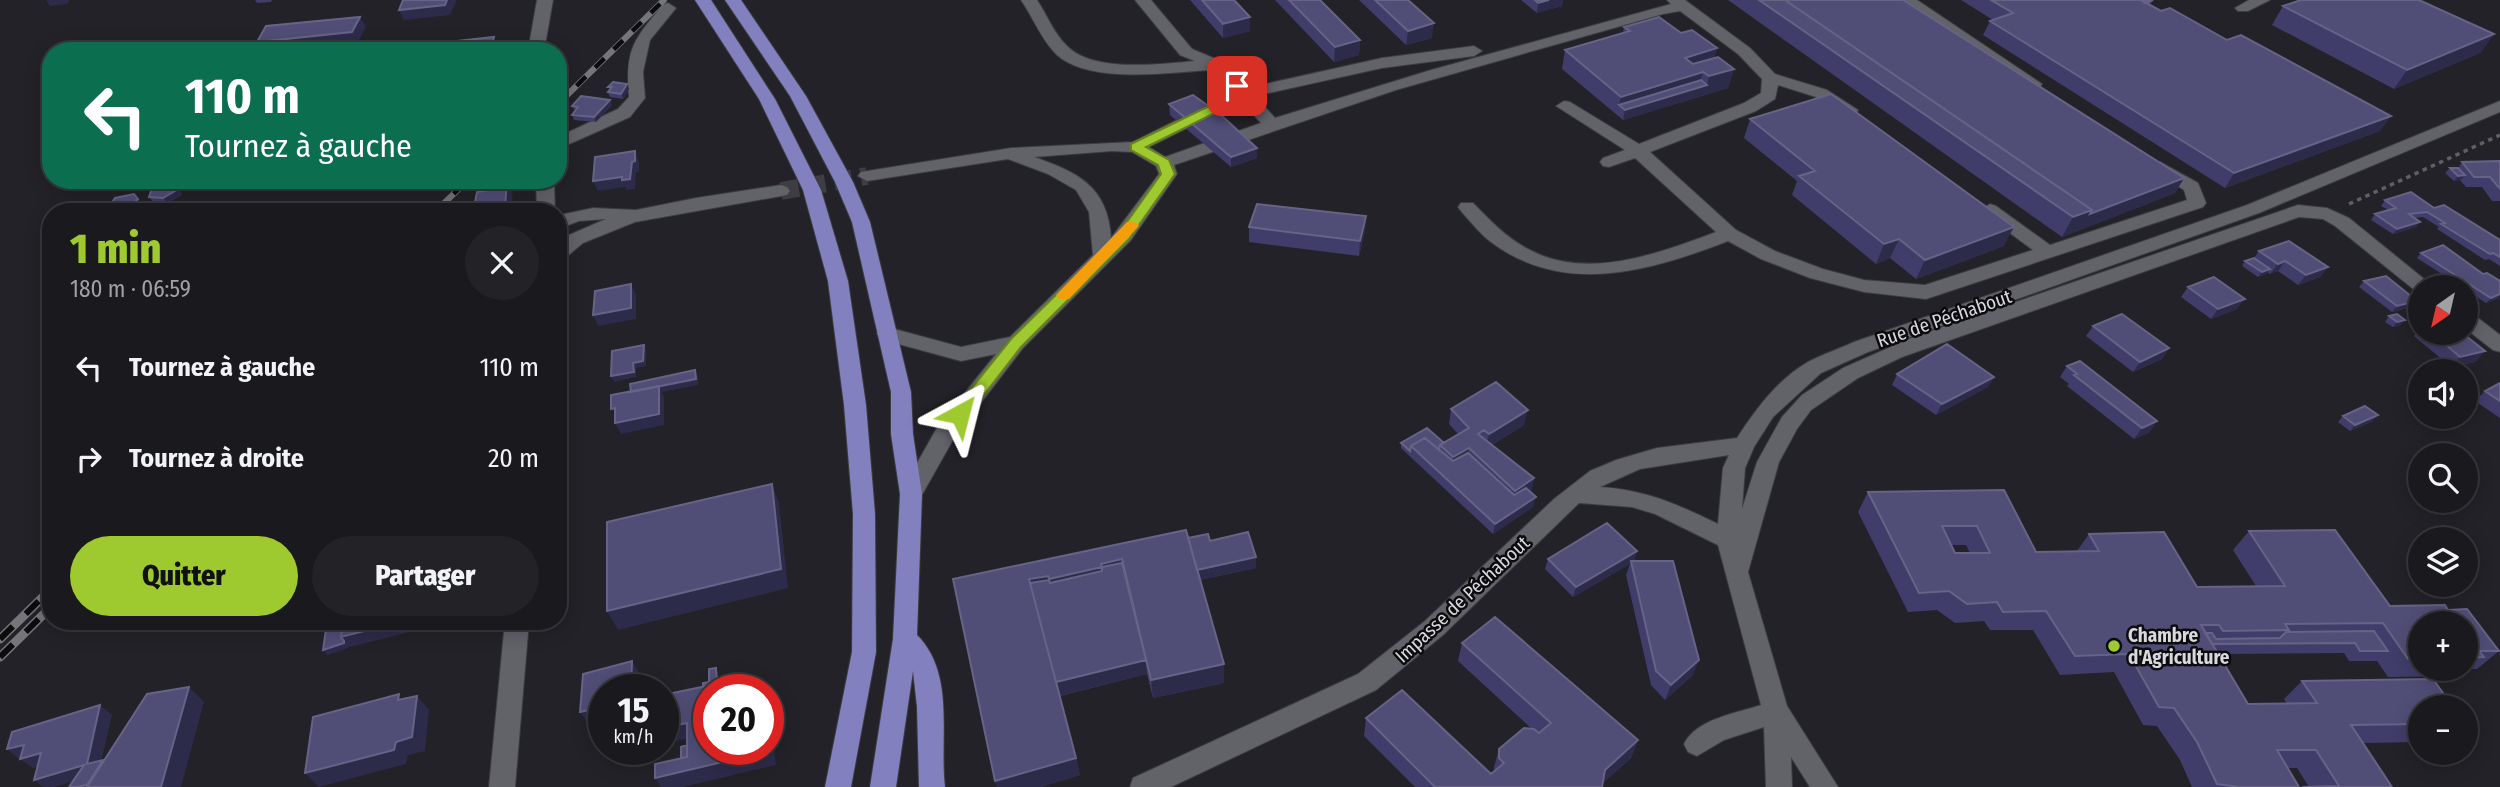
<!DOCTYPE html>
<html lang="fr">
<head>
<meta charset="utf-8">
<style>
	body { margin:0; font-family:"Fira Sans Condensed",sans-serif; background:#232327; color:#f1f3f6; height:100vh; display:flex; flex-direction:column; font-size:26px; white-space:nowrap }
	* { box-sizing:border-box; margin:0 }
	p { font-size:23px; color:#9fa1a4 }
	.icon { flex:none; width:38px; height:38px; fill:none; stroke:currentColor; stroke-width:2; stroke-linecap:round; stroke-linejoin:round }
	.map { position:relative; flex:1; overflow:hidden }
	.drawer { position:absolute; left:42px; top:203px; width:525px; height:427px; display:flex; flex-direction:column; background:#1a1a1e; border-radius:28px; box-shadow:0 4px 18px #0003,0 0 0 2px #38383c }
	.drawer>* { flex:none }
	.top-card { position:absolute; left:42px; top:42px; width:525px; height:147px; border-radius:28px; box-shadow:0 4px 18px #0003,0 0 0 2px #38383c; background:#0b6e4f; color:#fff; overflow:hidden }
	.needle { width:46px; rotate:214deg }
	.fabs { position:absolute; left:2408px; top:275px; display:grid; gap:14px }
	.fabs a { display:grid; place-items:center; width:70px; height:70px; border-radius:50%; background:#1a1a1e; box-shadow:0 4px 18px #0003,0 0 0 2px #38383c; font-size:35px }
	.speed { position:absolute; left:588px; top:674px; display:flex; gap:14px; font-size:35px; font-weight:700; text-align:center }
	.speed>* { display:grid; place-content:center; width:91px; height:91px; border-radius:50%; background:#1a1a1e; box-shadow:0 4px 18px #0003,0 0 0 2px #38383c; line-height:1 }
	.speed small { font-size:18px; font-weight:400 }
	.speed .limit { border:10px solid #d22; background:#fff; color:#111 }
	.pin { position:absolute; display:grid; place-items:center; width:60px; height:60px; color:#fff; margin:-30px; border-radius:14px; box-shadow:0 4px 10px #0006 }
	.me { position:absolute; width:77px; margin:-38px; rotate:38deg; stroke-linejoin:round; filter:drop-shadow(0 0 5px #0008) }
	.turn { display:flex; align-items:center; gap:24px; height:147px; padding:0 28px; font-size:32px }
	.turn .icon { width:91px; height:91px; stroke-width:2.5 }
	.turn b { display:block; font-size:49px; line-height:60px }
	.round { display:grid; place-items:center; flex:none; width:74px; height:74px; border-radius:37px; background:#232327 }
	.overview { display:flex; align-items:center; justify-content:space-between; height:119px; padding:0 28px }
	h1 { font-size:42px; font-weight:800; line-height:52px; color:#9eca2f }
	.action { display:flex; gap:14px; margin-top:auto; padding:14px 28px }
	.action a { flex:1; height:80px; border-radius:42px; background:#9eca2f; color:#111; font-size:28px; font-weight:800; line-height:80px; text-align:center }
	.action a+a { background:#232327; color:#f1f3f6 }
	ul { padding:0; list-style:none }
	li { display:flex; align-items:center; gap:21px; height:91px; padding:0 28px }
	li div { flex:1 }
	li b { display:block; font-size:26px }
	li em { font-style:normal }
	.map>svg:first-child { display:block }
	.lines { fill:none; stroke-linecap:round; stroke-linejoin:round }
	.minor-tunnel { stroke:#3d3d43; stroke-width:18; stroke-dasharray:18 9; stroke-linecap:butt }
	.minor-casing { stroke:#3c3d41; stroke-width:2 }
	.major-casing { stroke:#3c3d41; stroke-width:2 }
	.path { stroke:#5f5f65; stroke-width:3.5; stroke-dasharray:4.5 4.5; stroke-linecap:butt }
	.minor { fill:#626269; fill-rule:evenodd }
	.major { fill:#8280bf; fill-rule:evenodd }
	.rail-far1-casing { stroke:#75757a; stroke-width:6 }
	.rail-casing { stroke:#75757a; stroke-width:9 }
	.rail-far1 { stroke:#0c0c0e; stroke-width:4.5; stroke-dasharray:13; stroke-linecap:butt }
	.rail { stroke:#0c0c0e; stroke-width:6; stroke-dasharray:18; stroke-linecap:butt }
	.wall { fill:#403d6a; fill-rule:evenodd }
	.shaded-wall { fill:#2d2b4a }
	.building { fill:#504e76; stroke:#666386; stroke-width:2; fill-rule:evenodd }
	.route { fill:#9eca2f; stroke:#67831f; stroke-width:2 }
	.slow { fill:#f59e0b }
	.poi-dot { fill:#9eca2f; stroke:#0c0c0e; stroke-width:2.5 }
	.labels { text-anchor:middle; stroke-width:5; stroke-linejoin:round; paint-order:stroke }
	.street-label { font-size:19px; fill:#d9d9dd; stroke:#0c0c0e }
	.poi-label { font-size:19px; font-weight:bold; fill:#d9d9dd; stroke:#0c0c0e; text-anchor:start }
</style>
</head>
<body>
<div class="map">
<svg width="2500" height="787" viewBox="0 0 2500 787">
	<rect width="100%" height="100%" fill="#222228"/>
	<g class="lines">
		<path class="minor-tunnel" d="M781,191L867,176"/>
		<g class="minor-casing">
			<path id="minor" d="M537,0H553L544,51H528Z
				M1021,0H1037C1047,15 1054,34 1067,46C1093,73 1160,64 1195,61L1180,55L1135,0H1151L1192,49L1223,62L1247,88L1382,58L1474,46L1482,51L1474,56L1382,68L1255,96L1275,118L1431,70L1671,4L1667,0H1685L1750,48L1775,74L1827,90L1858,110L1856,114H1844L1816,97L1778,85L1775,99L1756,111L1650,152L1736,230L1775,251L1823,269L1864,280L1925,285L2033,250L1984,214L1981,210L1990,204L1996,206L2050,245L2187,200L2184,190L2154,171L2151,167L2154,163L2160,162L2198,183L2206,203L2203,207L1926,299L1864,292L1810,278L1761,259L1728,241C1650,271 1564,297 1491,242C1480,234 1470,221 1461,211L1458,207L1461,203H1473C1491,221 1508,240 1532,251C1589,280 1660,253 1716,232L1635,158L1609,167L1603,166L1600,162L1603,158L1625,150L1556,106L1564,101L1570,102L1639,144L1744,103L1761,93L1762,79L1738,54L1680,11L1663,14L1396,90L1174,165L1177,174L1131,240L1023,348L954,438L919,500L911,503L903,500L900,494L903,488L938,426L996,354L961,361L880,339L877,334L880,329L887,327L961,347L1010,337L1093,255L1089,212L1076,190L1048,174L1008,159L867,181L858,176L861,172L1011,148L1133,142L1233,92L1213,70C1171,72 1091,85 1057,55C1042,41 1033,17 1021,0ZM1241,101L1261,123L1165,157L1149,147ZM1112,151L1132,152L1156,166L1159,174L1111,238C1108,186 1077,172 1034,157Z
				M1899,0H1917L2042,84L2040,87H2028Z
				M2249,0H2270L2248,11H2238L2235,8Z
				M668,3L676,8L650,40L643,72L645,98L630,117L558,149V137L618,109L629,97C625,50 633,40 663,5Z
				M2500,101V112L2259,213L1868,352L1821,373L1773,417L1754,447L1745,468L1742,509L1757,462L1782,417L1802,395L1843,368L1911,338L2298,205L2327,208L2349,218L2434,287H2420V292H2417L2335,226L2323,219L2299,217L1902,357L1858,378L1811,410L1797,429L1779,462L1748,572L1787,706L1838,787H1810L1791,757L1792,787H1766L1764,727L1724,740L1697,756L1688,752L1684,744C1696,719 1737,713 1761,705L1718,545L1655,514L1632,507L1579,503L1443,635L1376,690L1171,787H1130L1133,778L1358,674L1425,621L1554,499L1590,471L1616,460L1657,448L1737,438C1756,409 1778,379 1808,362C1823,354 1839,349 1854,342L2247,205ZM1729,455L1723,468L1718,524C1677,504 1646,490 1600,487L1640,469Z
				M536,180H554L555,212H537Z
				M781,185L787,187L790,191L787,195L635,222L583,243L565,258L558,260V244L569,235L606,219L579,221L558,229L560,215L593,208L636,210L696,198Z
				M2466,312L2473,314L2500,335V352L2493,350L2466,329Z
				M505,621H529L515,787H489Z"/>
		</g>
		<g class="major-casing">
			<path id="major" d="M695,0H711L775,99L821,190L848,281L866,405L875,514L876,652L851,787H825L852,652L853,514L844,405L828,281L803,190L759,99Z
				M725,0H741L806,96L853,182L870,222L911,392L913,434L922,494L917,635C956,674 939,738 945,787H919L917,707L913,671L896,787H870L893,639L900,494L891,434V392L852,222L835,182L790,96Z"/>
		</g>
		<path class="path" d="M2349,204L2500,135"/>
		<use href="#minor" class="minor"/>
		<use href="#major" class="major"/>
		<g class="rail-far1-casing">
			<path id="rail-far1" d="M558,104L664,0
				M435,212L468,180"/>
		</g>
		<g class="rail-casing">
			<path id="rail" d="M0,639L51,589
				M0,657L51,607"/>
		</g>
		<use href="#rail-far1" class="rail-far1"/>
		<use href="#rail" class="rail"/>
	</g>
	<path class="wall" d="M255,0H272L271,2L257,3Z
		M1190,0H1234L1250,31L1223,38Z
		M1275,0H1320L1360,40L1359,55L1334,62Z
		M1359,0H1408L1432,38L1406,45Z
		M1521,0H1563L1562,6L1537,13Z
		M1728,0H1903L2184,178L2175,193L2062,237Z
		M1961,0H2153L2150,5L2380,131L2225,188L1983,35L1990,21L1993,20Z
		M2283,6L2494,34L2480,53L2394,89L2272,25Z
		M1624,27L1681,33L1717,48L1714,58L1734,69L1728,88L1623,120L1562,69L1565,50L1623,33Z
		M608,87L629,89L623,99L610,97L608,92L610,90Z
		M610,100L612,105L596,122L574,120L572,115L575,111L572,106Z
		M1169,104L1257,148V158L1231,167L1170,115Z
		M1750,119L2004,246L1916,279L1890,258L1876,264L1792,195L1797,181L1744,138Z
		M2500,161V201H2492L2482,187H2466L2460,180L2454,181L2445,173L2450,168H2458L2462,162Z
		M176,184L180,190L182,195L167,203L153,202L149,197Z
		M134,194L142,204L136,210L130,212H112L109,207Z
		M2385,200L2434,208L2500,240V266L2489,259L2485,260L2437,229L2439,227L2423,217L2415,218L2420,222L2416,227L2393,234L2371,220L2375,214L2388,210L2381,206Z
		M1366,216L1365,231L1359,256L1249,242V227Z
		M2259,251L2328,267L2320,277L2298,285L2278,271L2270,274L2267,272L2266,274L2258,277L2242,266L2245,261L2254,258Z
		M2421,253L2500,281V298L2486,303L2466,290V287H2462L2417,258Z
		M2364,281L2412,307L2392,312L2359,287Z
		M2188,287L2237,309L2211,319L2181,297Z
		M2389,316L2401,325L2393,327L2385,322Z
		M2093,326L2169,348L2162,359L2133,372L2086,336Z
		M2420,329V332H2461L2485,351L2475,362L2451,367L2414,336Z
		M2067,366L2150,432L2134,439L2067,386L2069,384L2060,377Z
		M1897,374L1994,377L1988,387L1936,415L1892,385Z
		M2500,383V418L2475,401L2485,391Z
		M1451,409L1524,425L1492,445L1534,478L1531,492L1533,507L1493,534L1401,448V443H1444L1458,434L1449,424Z
		M2343,416L2373,421L2350,431L2338,422Z
		M2004,490L2036,552L2077,551L2089,534L2164,532L2197,587L2256,586L2233,550L2249,531L2335,530L2390,606L2445,605L2448,610L2467,609L2499,651L2477,669H2470L2462,676L2388,677L2377,661H2349L2344,653L2218,654L2248,704H2287L2284,699L2302,681L2433,679L2453,707H2420V742L2363,743L2392,787H2301H2309L2297,768H2287L2299,787H2192L2180,760L2157,726L2143,725L2114,672L2060,675L2033,630H1990L1984,621L1955,623L1937,610L1908,612L1858,512L1868,492ZM1951,545H1966L1970,553H1955ZM2420,623H2466V668H2420Z
		M1188,538L1210,541L1256,557V568L1200,580L1224,683L1153,698L1147,674L1060,696L1076,758L1080,775L1040,787H997L953,579Z
		M1637,551L1634,561L1693,675L1665,700L1651,685L1626,575L1630,564L1573,597L1545,569L1548,559Z
		M1462,643L1638,740L1631,758L1603,783L1602,787H1415L1364,736L1366,718L1491,774L1494,772V767L1499,749L1532,729L1458,661Z"/>
	<path class="shaded-wall" d="M46,0H70L67,4L50,6Z
		M447,0H457L450,15L404,20L399,10Z
		M1549,0H1563L1562,6L1537,13L1538,3Z
		M360,17L366,27L358,42L273,51H263L257,42Z
		M1250,17V31L1223,38V24Z
		M1434,23L1432,38L1406,45L1408,31Z
		M2494,34L2480,53L2394,89L2407,70Z
		M494,37L499,47L498,51H490Z
		M1360,40L1359,55L1334,62L1335,47Z
		M1717,48L1712,67L1680,76L1685,58Z
		M1734,69L1728,88L1623,120L1625,110L1619,105L1621,97L1703,72L1698,88L1707,85L1709,76Z
		M627,84L629,89L623,99L621,94Z
		M610,100L612,105L596,122L594,117Z
		M2391,116L2380,131L2225,188L2234,173Z
		M1257,148V158L1231,167V157Z
		M635,151L639,162V172H636L635,189L626,190L625,187L598,191L593,181L632,162Z
		M2465,175L2461,180L2454,181L2458,176Z
		M2184,178L2175,193L2062,237L2073,217Z
		M507,180H511L513,185L511,212H472Z
		M176,184L180,190L182,195L167,203L163,198Z
		M138,199L142,204L136,210L130,212H118L116,209Z
		M1366,216L1365,231L1359,256L1360,241Z
		M2420,222L2416,227L2393,234L2397,229Z
		M2014,227L2004,246L1916,279L1925,260Z
		M1899,239L1890,258L1876,264L1884,244Z
		M2285,261L2278,271L2270,274L2278,264Z
		M2328,267L2320,277L2298,285L2306,275Z
		M2270,269L2266,274L2258,277L2262,272Z
		M631,284L636,295V319L598,326L593,315Z
		M2500,294V298L2486,303L2491,298Z
		M2245,299L2237,309L2211,319L2218,309Z
		M2417,301L2412,307L2392,312L2397,306Z
		M2405,320L2401,325L2393,327L2397,322Z
		M644,345L646,350V366L636,368V377L614,382L611,376L633,363Z
		M2169,348L2162,359L2133,372L2140,362Z
		M2485,351L2475,362L2451,367L2460,357Z
		M695,370L698,376V385L662,392L664,397V425L621,434L615,423L633,398Z
		M1994,377L1988,387L1936,415L1942,404Z
		M1528,410L1524,425L1479,453L1487,444L1489,434Z
		M2378,415L2373,421L2350,431L2355,425Z
		M2157,421L2150,432L2134,439L2142,428Z
		M1469,448L1466,464L1451,472L1453,457Z
		M1534,478L1531,493L1512,506L1515,491Z
		M772,484L779,503L788,588L618,630L607,611Z
		M1536,497L1533,507L1493,534L1495,524Z
		M1637,551L1634,561H1631L1630,564L1573,597L1576,587Z
		M1256,557V568L1196,581L1195,571Z
		M1122,559L1124,578L1052,598L1049,579L1101,564Z
		M1048,576L1051,594L1033,598L1029,579Z
		M404,621H423L422,629L350,647L349,646L348,648L327,655L323,650L341,637Z
		M1146,660L1147,674L1058,696L1055,682Z
		M1699,660L1693,675L1665,700L1671,685Z
		M632,661L638,671L637,690H631Z
		M1224,664V683L1153,698L1151,680Z
		M716,668L718,673L720,690H718Z
		M749,677L755,690H749Z
		M189,687L204,702L181,787H161Z
		M417,696L429,710L425,751L408,755L406,764L319,787L305,773L396,742Z
		M100,705L112,715L101,762L103,760L115,769L103,787H76L92,776L54,787H43L34,780L87,764Z
		M604,707V718L587,722L580,712Z
		M768,715L771,720L776,765L683,787H661L655,778L769,751Z
		M687,723L695,737L663,744V728Z
		M1638,740L1631,758L1598,787L1605,770Z
		M24,745L37,754L19,759L7,749Z
		M41,753L53,763L33,768L20,759Z
		M1076,758L1080,775L1040,787H997L995,781Z"/>
	<path class="building" d="M403,0H447L445,5L399,10Z
		M1202,0H1234L1250,17L1223,24Z
		M1289,0H1320L1360,40L1335,47Z
		M1375,0H1408L1434,23L1408,31Z
		M1535,0H1549L1538,3Z
		M1759,0H1785L2092,210L2073,217Z
		M1785,0H1903L2184,178L2090,214L2092,210Z
		M1991,0H2141L2161,11L2170,8L2227,40L2241,35L2391,116L2234,173L1990,21L2013,13Z
		M2141,0H2153L2145,3Z
		M2301,0H2419L2494,34L2407,70L2283,6Z
		M360,17L352,32L257,42L266,26Z
		M1659,17L1681,33L1692,30L1717,48L1685,58L1693,64L1718,57L1734,69L1709,76L1703,72L1621,97L1565,50L1630,31L1624,27Z
		M494,37L490,51H445L448,42Z
		M428,44L425,51H372Z
		M446,47L445,51H434V49Z
		M1701,80L1707,85L1625,110L1619,105Z
		M613,82L627,84L621,94L608,92L612,87H608Z
		M1831,94L2014,227L1925,260L1899,239L1884,244L1799,176L1815,171L1750,119Z
		M1193,95L1221,115L1257,148L1231,157L1169,104Z
		M581,96L610,100L594,117L572,115L578,107L572,106Z
		M635,151V161L632,162L630,179L622,180V177L593,181L595,157Z
		M2500,161V189L2490,177H2474L2462,162Z
		M2450,168H2458L2465,175L2458,176Z
		M496,180H507L505,207L472,212H462L463,209L474,207L477,192L495,189Z
		M165,184H176L178,189L163,198L149,197L151,191Z
		M2411,192L2434,208L2444,205L2500,240V257L2493,253L2490,254L2441,224L2445,223L2427,212L2409,214L2420,222L2397,229L2375,214L2396,208L2385,200Z
		M134,194L138,199L132,204L116,209L109,207L115,198Z
		M1257,204L1366,216L1360,241L1249,227Z
		M2289,241L2328,267L2306,275L2285,261L2278,264L2259,251Z
		M2443,245L2483,274L2487,273L2500,281V294L2491,298L2421,253Z
		M2254,258L2270,269L2262,272L2245,261Z
		M2386,276L2417,301L2397,306L2364,281Z
		M2214,277L2245,299L2218,309L2188,287Z
		M631,284V308L593,315L595,291Z
		M2122,314L2169,348L2140,362L2093,326Z
		M2397,314L2405,320L2397,322L2389,316Z
		M2431,332H2461L2485,351L2460,357Z
		M1947,344L1994,377L1942,404L1897,374Z
		M644,345L643,361L633,363L634,372L611,376L612,351Z
		M2080,361L2157,421L2142,428L2074,375L2077,374L2067,366Z
		M695,370L696,379L631,392L630,384Z
		M1496,382L1528,410L1489,434L1484,430L1478,434L1534,478L1515,491L1469,448L1453,457L1440,445L1469,428L1451,409Z
		M2500,383V401L2485,391Z
		M659,386V414L615,423V408L611,409V395Z
		M2365,406L2378,415L2355,425L2343,416Z
		M1427,428L1444,443L1440,445L1439,450L1425,438L1411,446L1410,451L1401,443Z
		M1425,438L1453,461L1468,453L1514,495L1526,488L1536,497L1495,524L1411,446Z
		M772,484L781,569L607,611V522Z
		M2004,490L2036,552L2099,551L2089,534L2164,532L2197,587L2285,586L2249,531L2335,530L2390,606L2445,605L2448,610L2467,609L2499,651H2479L2484,657L2466,658V623H2420V658L2408,659L2383,623L2285,624L2289,630L2223,631L2219,625H2201L2248,704L2317,703L2302,681L2433,679L2453,707H2420V724L2351,725L2392,787H2302L2339,786L2316,750H2277L2299,787H2240L2217,784L2197,742L2174,708L2159,707L2129,654L2075,656L2046,611L2003,612L1997,602L1967,604L1949,591L1919,593L1868,492ZM1942,526H1977L1990,553H1955Z
		M1607,523L1637,551L1576,587L1548,559Z
		M1186,530L1224,664L1151,680L1122,559L1101,564L1102,567L1049,579L1048,576L1029,579L1076,758L995,781L953,579Z
		M1248,532L1256,557L1197,570L1188,538L1208,534L1210,541Z
		M1631,561H1673L1699,660L1671,685L1656,671Z
		M1122,563L1146,660L1056,682L1030,583L1049,580L1050,583L1102,571V567Z
		M1495,617L1638,740L1605,770L1602,787H1435L1366,718L1402,690L1491,774L1504,763L1499,758V749L1524,728L1534,729L1539,733L1551,723L1462,643Z
		M331,621H343L341,637L344,641V643L323,650L327,622Z
		M343,621H404L341,637Z
		M2374,631L2388,651H2360L2355,643L2212,644L2205,633H2212L2216,639L2280,638L2286,632Z
		M632,661L631,690H604V707L580,712L583,674Z
		M716,668L717,683L703,686V683L709,682V669Z
		M749,677V690H709V749H768V747L769,751L655,778V764L687,757V723L663,728V695Z
		M189,687L161,787H87L147,694Z
		M399,694L398,700L417,696L412,737L396,742L394,750L305,773L313,717Z
		M100,705L87,764L103,760L87,785L76,787H69L84,765L34,780L41,753L20,759L24,745L7,749L12,732Z
		M687,745V757L681,758V747Z"/>
	<path class="route" d="M1237,83L1242,84L1249,94L1247,97L1146,147L1169,160L1175,174L1129,239L1021,347L966,418H954L952,414L954,410L1011,339L1119,233L1161,174L1158,165L1131,150V144L1236,93L1231,86Z"/>
	<path class="slow" d="M1132,221L1139,225L1137,228L1069,299H1059L1056,295L1059,292L1127,222Z"/>
	<circle class="poi-dot" cx="2114" cy="646" r="7"/>
	<g class="labels">
		<g class="street-label">
			<text transform="translate(1944 318) rotate(-19)" y="7">Rue de Péchabout</text>
			<text transform="translate(1462 599) rotate(-43)" y="7">Impasse de Péchabout</text>
		</g>
		<g class="poi-label">
			<text x="2128" y="642">Chambre<tspan x="2128" dy="22">d'Agriculture</tspan></text>
		</g>
	</g>
</svg>
<div class="fabs">
<a><svg class="needle" viewBox="-14 -14 28 28"><path d="M0-13l5 13h-10z" fill="#e53935"/><path d="M0 13l5-13h-10z" fill="#9fa1a4"/></svg></a>
<a><svg class="icon" aria-label="sound" viewBox="0 0 24 24"><path d="M4 9h4l5-4v14l-5-4H4zM17 9q2 3 0 6"/></svg></a>
<a><svg class="icon" aria-label="search" viewBox="0 0 24 24"><circle cx="10" cy="10" r="6"/><path d="M15 15l6 6"/></svg></a>
<a><svg class="icon" aria-label="layers" viewBox="0 0 24 24"><path d="M12 4l9 5-9 5-9-5zM3 14l9 5 9-5"/></svg></a>
<a>+</a>
<a>−</a>
</div>
<div class="speed"><div>15<small>km/h</small></div><div class="limit">20</div></div>
<div class="pin" style="left:1237px;top:86px;background:#d93025"><svg class="icon" aria-label="arrive" viewBox="0 0 24 24"><path d="M6 21V4h12l-3 4 3 4H6"/></svg></div>
<svg class="me" style="left:960px;top:414px" viewBox="-20 -20 40 40"><path d="M0-17L14 15 0 8-14 15z" fill="#9eca2f" stroke="#fff" stroke-width="4"/></svg>
<div class="top-card">
<div class="turn"><svg class="icon" aria-label="left" viewBox="0 0 24 24"><path d="M17 20v-9H6M10 6l-5 5 5 5"/></svg><div><b>110 m</b>Tournez à gauche</div></div>
</div>
<section class="drawer">
<div class="overview"><div><h1>1 min</h1><p>180 m · 06:59</p></div><a class="round"><svg class="icon" aria-label="close" viewBox="0 0 24 24"><path d="M6 6l12 12M18 6L6 18"/></svg></a></div>
<ul>
<li><svg class="icon" aria-label="left" viewBox="0 0 24 24"><path d="M17 20v-9H6M10 6l-5 5 5 5"/></svg><div><b>Tournez à gauche</b></div><em>110 m</em></li>
<li><svg class="icon" aria-label="right" viewBox="0 0 24 24"><path d="M7 20v-9h11M14 6l5 5-5 5"/></svg><div><b>Tournez à droite</b></div><em>20 m</em></li>
</ul>
<div class="action"><a>Quitter</a><a>Partager</a></div>
</section>
</div>
</body>
</html>
